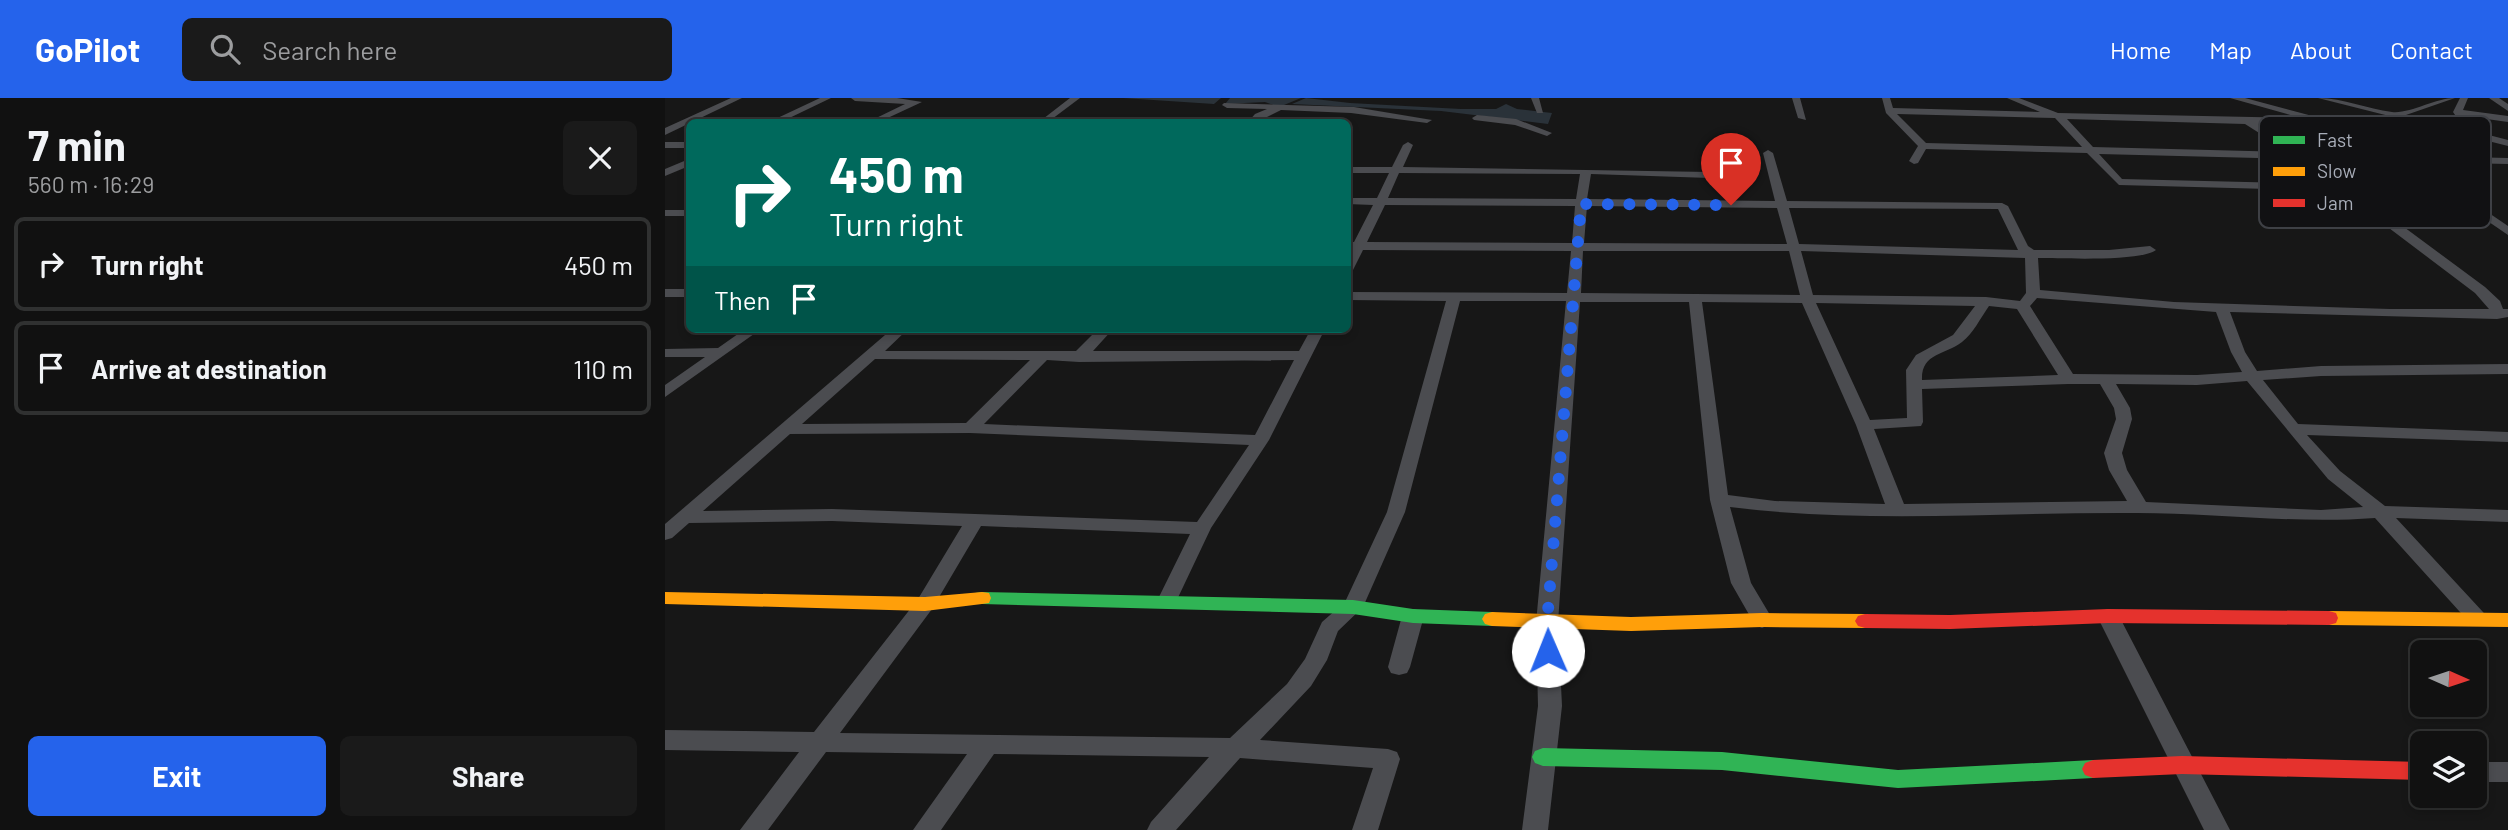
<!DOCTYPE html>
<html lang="en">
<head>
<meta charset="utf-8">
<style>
	body { margin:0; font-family:Barlow,sans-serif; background:#1a1a1a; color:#f1f3f6; height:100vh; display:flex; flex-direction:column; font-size:26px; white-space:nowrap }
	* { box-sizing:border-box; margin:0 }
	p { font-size:23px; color:#9c9d9f }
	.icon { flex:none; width:38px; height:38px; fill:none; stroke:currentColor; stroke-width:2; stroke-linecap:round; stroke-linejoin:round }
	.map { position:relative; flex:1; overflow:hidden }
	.side { display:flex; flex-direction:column; background:#111; width:665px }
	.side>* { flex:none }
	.banner { position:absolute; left:21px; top:21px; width:665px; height:214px; border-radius:10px; box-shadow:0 4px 10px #0003,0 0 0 2px #303131; background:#00695c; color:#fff; overflow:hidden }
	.needle { width:46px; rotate:93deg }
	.tools { position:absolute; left:1745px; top:542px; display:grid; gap:14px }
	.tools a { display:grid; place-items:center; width:77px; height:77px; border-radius:10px; background:#111; box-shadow:0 4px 10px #0003,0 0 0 2px #303131; font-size:35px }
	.pin { position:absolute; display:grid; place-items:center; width:60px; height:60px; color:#fff; margin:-72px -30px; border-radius:50% 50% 50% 0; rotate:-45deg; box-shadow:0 0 7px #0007 }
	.pin .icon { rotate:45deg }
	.me { position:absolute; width:77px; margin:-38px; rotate:359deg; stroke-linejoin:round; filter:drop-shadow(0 0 5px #0008) }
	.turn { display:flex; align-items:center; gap:24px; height:147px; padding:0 28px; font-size:32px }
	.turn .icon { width:91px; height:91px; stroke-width:2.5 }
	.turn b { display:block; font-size:49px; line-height:60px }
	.then { display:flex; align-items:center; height:66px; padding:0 28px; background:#0003; gap:14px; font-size:26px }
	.round { display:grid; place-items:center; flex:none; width:74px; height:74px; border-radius:10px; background:#1a1a1a }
	.overview { display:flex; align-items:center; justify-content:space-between; height:119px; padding:0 28px }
	h1 { font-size:42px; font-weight:700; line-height:52px }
	.cta { display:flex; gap:14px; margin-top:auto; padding:14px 28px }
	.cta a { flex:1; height:80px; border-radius:10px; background:#2563eb; color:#fff; font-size:28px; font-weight:700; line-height:80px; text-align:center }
	.cta a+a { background:#1a1a1a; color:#f1f3f6 }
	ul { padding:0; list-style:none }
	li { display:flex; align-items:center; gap:21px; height:94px; margin:0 14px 10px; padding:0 14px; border:4px solid #303131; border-radius:10px }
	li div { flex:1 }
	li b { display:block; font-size:26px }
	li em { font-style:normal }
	header { display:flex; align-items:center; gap:42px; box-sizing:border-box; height:98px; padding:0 35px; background:#2563eb; color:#fff }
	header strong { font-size:33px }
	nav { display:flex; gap:38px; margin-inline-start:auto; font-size:24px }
	.search { width:490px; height:63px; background:#1a1a1a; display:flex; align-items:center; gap:18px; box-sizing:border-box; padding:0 24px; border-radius:10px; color:#9c9d9f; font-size:26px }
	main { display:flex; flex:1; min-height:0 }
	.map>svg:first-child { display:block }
	.water { fill:#2a3239 }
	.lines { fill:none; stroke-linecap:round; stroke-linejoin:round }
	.street { fill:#4b4c50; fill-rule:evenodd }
	.fast { fill:#30b455; fill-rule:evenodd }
	.slow { fill:#ff9f0a; fill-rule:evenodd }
	.jam { fill:#e5322d; fill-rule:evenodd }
	.route { stroke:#2563eb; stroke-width:12; stroke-dasharray:0 21.6 }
	.key { fill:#111113; stroke:#3e4045; stroke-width:2 }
	.key-label { font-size:19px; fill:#a8adb8 }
</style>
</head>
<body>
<header>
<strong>GoPilot</strong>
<div class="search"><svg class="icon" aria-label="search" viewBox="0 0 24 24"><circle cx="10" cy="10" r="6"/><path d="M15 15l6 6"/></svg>Search here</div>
<nav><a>Home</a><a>Map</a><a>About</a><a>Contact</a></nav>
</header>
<main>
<section class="side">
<div class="overview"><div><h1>7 min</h1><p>560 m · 16:29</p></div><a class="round"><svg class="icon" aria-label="close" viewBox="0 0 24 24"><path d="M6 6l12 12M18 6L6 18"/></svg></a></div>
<ul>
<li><svg class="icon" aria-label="right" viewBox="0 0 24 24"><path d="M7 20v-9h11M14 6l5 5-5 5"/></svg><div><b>Turn right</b></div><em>450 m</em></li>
<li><svg class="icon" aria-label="arrive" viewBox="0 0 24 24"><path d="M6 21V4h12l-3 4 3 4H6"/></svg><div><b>Arrive at destination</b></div><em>110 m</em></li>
</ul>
<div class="cta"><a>Exit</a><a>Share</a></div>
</section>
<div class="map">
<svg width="1843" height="732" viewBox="0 0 1843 732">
	<rect width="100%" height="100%" fill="#171717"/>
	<path class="water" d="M458,0H636L619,7L611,8L600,4L560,6L565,0H556L549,6Z
		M641,0L685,5L796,11H831L841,6L852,11L887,15L883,26L776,13L627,6Z"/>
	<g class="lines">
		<path class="street" d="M66,0H77L0,37V30Z
			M155,0H166L116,24H104Z
			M186,0H232L257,4L214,24H203L240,6L190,3Z
			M405,0H415L383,24H374Z
			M866,0H874L878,15H872Z
			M1127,0H1135L1141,22L1133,20Z
			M1217,0H1225L1228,10L1375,14L1342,0H1354L1393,15L1636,20L1565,0H1580L1787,55L1782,58L1657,26H1593L1638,55L1843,60V66L1749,64L1843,128V137L1735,63L1647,61L1820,189L1835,203L1838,211H1843V219L1832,221L1565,214L1580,254L1592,273L1656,268L1843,266V276L1656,278L1598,282L1633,326L1843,334V344L1642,337L1675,373L1720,408L1843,412V424L1731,420L1818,514L1822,519L1818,524L1811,526L1804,524L1710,420C1630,426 1552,415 1472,415C1337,414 1200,426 1065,409L1086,485L1108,522L1104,527L1097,530L1090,527L1066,485L1045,402L1024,204H915L893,525L897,608L883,732H857L873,608L871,525L901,203H795L740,414L698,509L673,533L662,562L646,588L595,642L723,651L732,654L735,661L713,732H687L708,670L575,660L511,732H482L486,724L544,659L329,656L276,732H248L302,656L161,654L103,732H75L134,654L0,652V632L149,634L253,501L297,428L167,423L24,425L7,440L0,442V426L227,231H243L220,253H411L433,231H448L428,253H634L646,231H660L604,342L546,430L509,508L502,510L495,508L492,503L525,436L316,428L267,511L175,635L565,640L622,586L640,561L657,524L680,504L722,414L781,203L682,202V194L902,195L906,153L698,152L688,172L682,176V158L686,152H682V144H689L708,107L682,106V100H712L724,75H682V69H727L738,47L743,44L748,47L738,69L1045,74L1050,77L1045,80L926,76L922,101L1110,103L1098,55L1103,52L1108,55L1122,103L1337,105L1343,108L1363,148L1369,152H1444L1485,148L1491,152C1475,164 1396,160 1373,160L1375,192L1509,204L1725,211H1824L1810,195L1675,93L1454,87L1422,55L1261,51L1253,65L1249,66L1244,63L1253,48L1221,15ZM1232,16L1390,20L1417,49L1261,45ZM1402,21L1580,26L1624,54L1428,49ZM1434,56L1634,61L1666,86L1457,81ZM734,75L915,76L911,101L723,100ZM720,107L910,108L907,145L702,144ZM922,108L1112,110L1122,146L919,145ZM1124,110L1333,111L1353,152L1134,146ZM918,153H1124L1135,197L916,195ZM1136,153L1360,160L1361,195L1355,203L1321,199L1148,197ZM1372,200L1551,214L1566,254L1577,274L1532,277L1408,276L1365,208ZM1037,204L1137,205L1191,327L1220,406L1110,403L1063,397ZM1151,205L1310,208L1288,237L1251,257L1241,272L1242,320L1205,322ZM1324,208L1352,211L1393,277L1257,282C1256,255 1280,257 1297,244C1308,236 1316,219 1324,208ZM210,261L365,262L301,325L137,326ZM382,262L414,264L629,262L590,337L319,326ZM1582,283L1663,381L1698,409L1656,412L1481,404L1462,372L1457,355L1467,321L1465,310L1451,286L1532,287ZM1403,286H1435L1449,310L1451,321L1439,355L1444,372L1462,403L1239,406L1209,331L1256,328L1258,324L1257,291ZM305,335L584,347L532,424L167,411L38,413L125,336Z
			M1653,0C1679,0 1702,11 1727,14C1745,16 1770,0 1790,0L1741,17L1811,34L1797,27L1788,14L1795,0H1803L1798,12L1843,18V24L1800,18L1803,23L1821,32L1820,36L1843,42V48Z
			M1824,0H1834L1843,6V13Z
			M559,5L689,9L767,22L762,25L686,15L616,12L592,24H583L590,16L602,11L562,10L557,7Z
			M812,17L851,21L887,35L882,38L850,27L809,22L807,20Z
			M0,44H24V50H0Z
			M24,61V68L0,78V71Z
			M0,112H24V118H0Z
			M0,191H24V199H0Z
			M80,231H96L0,299V287L40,259H0V251L53,250Z
			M748,511L755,513L759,518L745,569L742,575L734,577L726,575L723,569L737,518L741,513Z
			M1443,511L1450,513L1454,518L1565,732H1539L1432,518L1436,513Z
			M1810,664H1843V684H1810Z"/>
		<path class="fast" d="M317,494L688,502L748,511L827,514L834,516L837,521L834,526L827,528L748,525L688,516L317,506L310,505L308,500L310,495Z
			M878,650L1057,654L1233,672L1428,662L1436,665L1439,671L1436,677L1428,680L1233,690L1057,672L878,668L870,665L867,659L870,653Z"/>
		<path class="slow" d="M0,494L260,499L317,494L324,495L326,500L324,505L317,506L260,513L0,506Z
			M1664,513L1843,515V529L1664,527L1657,525L1655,520L1657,515Z
			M827,514L966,519L1097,515L1200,516L1207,518L1210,523L1207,528L1200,530L1097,529L966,533L827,528L820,526L817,521L820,516Z"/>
		<path class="jam" d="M1443,511L1664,513L1671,515L1673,520L1671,525L1664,527L1443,525L1285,531L1200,530L1193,528L1190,523L1193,518L1200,516L1285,517Z
			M1517,658L1757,664V682L1517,676L1428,680L1420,677L1417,671L1420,665L1428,662Z"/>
	</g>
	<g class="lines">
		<path class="route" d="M883,553L882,525L916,106L1066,107"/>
	</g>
	<rect x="1594" y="18" width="232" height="112" rx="10" class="key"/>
	<rect x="1608" y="38" width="32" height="8" fill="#30b455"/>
	<rect x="1608" y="69" width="32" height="9" fill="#ff9f0a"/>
	<rect x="1608" y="101" width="32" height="8" fill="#e5322d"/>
	<g class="key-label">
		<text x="1652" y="49">Fast</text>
		<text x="1652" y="80">Slow</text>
		<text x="1652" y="112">Jam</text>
	</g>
</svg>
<div class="tools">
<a><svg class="needle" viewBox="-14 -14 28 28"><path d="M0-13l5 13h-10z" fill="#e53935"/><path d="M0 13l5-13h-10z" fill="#9c9d9f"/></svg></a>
<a><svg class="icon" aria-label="layers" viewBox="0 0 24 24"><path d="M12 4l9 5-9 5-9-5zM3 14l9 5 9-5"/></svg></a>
</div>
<div class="pin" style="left:1066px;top:107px;background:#d93025"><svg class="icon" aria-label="arrive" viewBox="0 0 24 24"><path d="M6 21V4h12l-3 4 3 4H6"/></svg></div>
<svg class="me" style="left:883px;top:553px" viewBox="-20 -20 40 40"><circle r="19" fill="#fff"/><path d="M0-13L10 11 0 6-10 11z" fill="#2563eb"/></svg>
<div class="banner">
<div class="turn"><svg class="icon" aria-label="right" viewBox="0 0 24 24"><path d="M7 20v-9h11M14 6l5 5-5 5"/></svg><div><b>450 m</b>Turn right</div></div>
<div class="then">Then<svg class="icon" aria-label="arrive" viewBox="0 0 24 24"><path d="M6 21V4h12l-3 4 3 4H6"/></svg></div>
</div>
</div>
</main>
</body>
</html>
